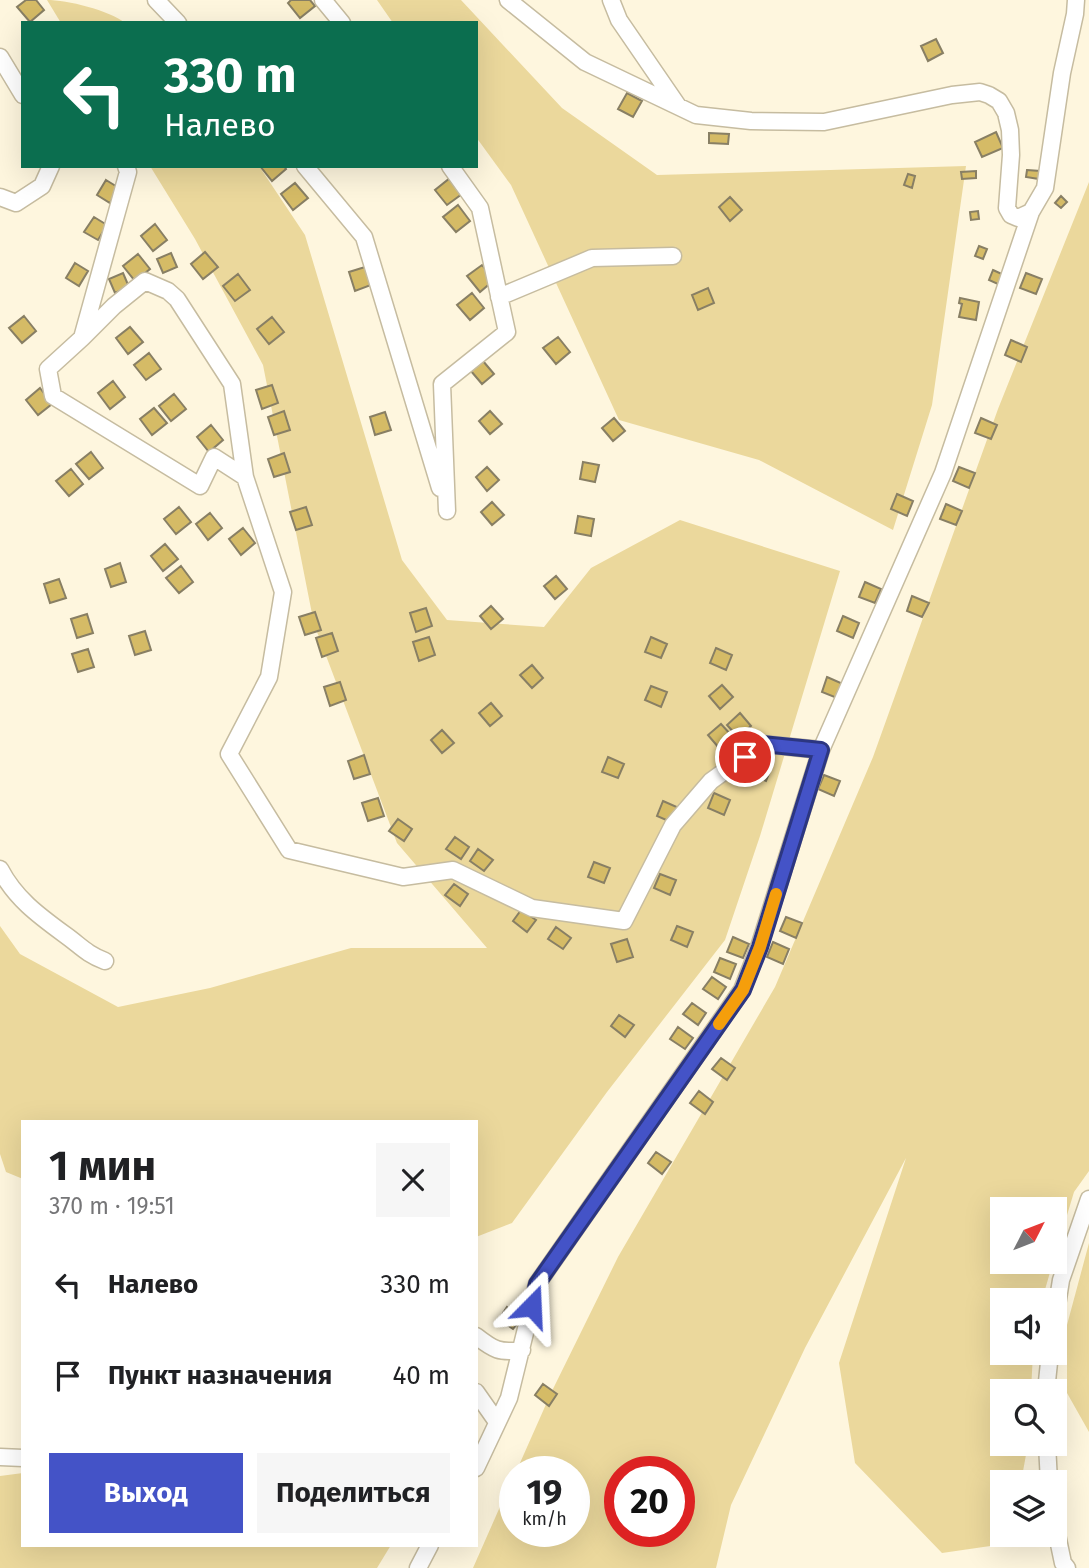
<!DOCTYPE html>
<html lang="ru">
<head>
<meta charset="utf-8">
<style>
	body { margin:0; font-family:"Fira Sans",sans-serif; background:#f6f6f6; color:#202124; height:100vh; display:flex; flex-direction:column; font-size:26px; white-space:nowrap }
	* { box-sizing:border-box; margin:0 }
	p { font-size:23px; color:#757577 }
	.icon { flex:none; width:38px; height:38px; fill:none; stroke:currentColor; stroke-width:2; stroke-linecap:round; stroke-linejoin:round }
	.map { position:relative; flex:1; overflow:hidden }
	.panel { position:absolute; left:21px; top:1120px; width:457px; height:427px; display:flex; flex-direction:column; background:#fff; border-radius:0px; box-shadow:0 7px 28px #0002 }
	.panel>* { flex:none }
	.top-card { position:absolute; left:21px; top:21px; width:457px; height:147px; border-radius:0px; box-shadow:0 7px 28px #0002; background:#0b6e4f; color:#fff; overflow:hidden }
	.needle { width:46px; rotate:48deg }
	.buttons { position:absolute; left:990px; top:1197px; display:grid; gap:14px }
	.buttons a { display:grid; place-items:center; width:77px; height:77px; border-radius:0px; background:#fff; box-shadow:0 7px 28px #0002; font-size:35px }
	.speed { position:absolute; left:499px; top:1456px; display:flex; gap:14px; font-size:35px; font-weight:700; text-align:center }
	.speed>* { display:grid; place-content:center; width:91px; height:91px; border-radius:50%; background:#fff; box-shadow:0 7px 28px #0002; line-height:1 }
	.speed small { font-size:18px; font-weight:400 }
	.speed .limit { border:10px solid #d22; background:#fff; color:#111 }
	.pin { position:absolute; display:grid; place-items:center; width:60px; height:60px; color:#fff; margin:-30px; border:4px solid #fff; border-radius:50%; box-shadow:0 2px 7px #0007 }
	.me { position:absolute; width:77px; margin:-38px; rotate:21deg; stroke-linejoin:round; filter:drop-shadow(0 0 5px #0008) }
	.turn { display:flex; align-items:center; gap:24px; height:147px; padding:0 28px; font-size:32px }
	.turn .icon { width:91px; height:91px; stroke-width:2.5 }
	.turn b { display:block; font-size:49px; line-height:60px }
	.round { display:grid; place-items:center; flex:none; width:74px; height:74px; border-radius:0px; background:#f6f6f6 }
	.summary { display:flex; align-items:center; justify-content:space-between; height:119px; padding:0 28px }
	h1 { font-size:42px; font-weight:700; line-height:52px }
	.action { display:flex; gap:14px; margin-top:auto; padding:14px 28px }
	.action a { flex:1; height:80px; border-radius:0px; background:#4453c7; color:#fff; font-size:28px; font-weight:700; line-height:80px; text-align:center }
	.action a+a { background:#f6f6f6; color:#202124 }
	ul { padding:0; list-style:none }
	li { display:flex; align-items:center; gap:21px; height:91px; padding:0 28px }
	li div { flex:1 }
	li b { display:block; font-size:26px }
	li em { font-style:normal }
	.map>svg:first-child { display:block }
	.green { fill:#ebd89c; fill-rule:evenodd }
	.building { fill:#d5bb66; stroke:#887f64; stroke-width:2 }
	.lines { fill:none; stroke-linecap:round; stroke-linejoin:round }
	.minor-casing { stroke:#c6bca0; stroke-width:19 }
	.minor { stroke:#fff; stroke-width:16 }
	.route-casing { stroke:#2c3681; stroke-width:18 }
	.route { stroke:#4453c7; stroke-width:12 }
	.slow { stroke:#f59e0b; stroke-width:12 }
</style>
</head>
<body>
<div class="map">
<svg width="1089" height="1568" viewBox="0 0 1089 1568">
	<rect width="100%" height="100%" fill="#fef6de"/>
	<path class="green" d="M47,0C67,0 109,10 125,23H61Z
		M377,0H461L562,108L657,175L966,166L932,405L893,530L759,460L619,420L511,185L476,137V23H393Z
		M150,166H259L305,235L402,560L447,620L544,627L591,568L680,520L840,571L760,836L725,940L607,1092L512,1223L476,1237V1122H23V1179L6,1172L0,1154V926L20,954L118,1007L210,988L351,948H487L397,843L314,624L263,365L195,239Z
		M1089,182V1171L1074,1192L1055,1255V1209H1003V1262H1053L1042,1300H1003V1353H1033L1031,1391H1003V1444H1028L1021,1482H1003V1535H1012L1011,1543L942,1553L855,1463L839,1363L906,1158L805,1348L731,1505L716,1568H473L514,1475V1531H574V1472H516L551,1393L618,1257L775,987L873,757L998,409ZM620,1472H679V1531H620Z
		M1089,1243V1432L1067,1393V1325Z
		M23,1473V1545H391L377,1568H0V1476Z"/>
	<path class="building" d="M26,0H36L44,10L30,22L17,7Z
		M291,0H310L315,6L300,18L288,3Z
		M936,39L943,53L928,61L921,46Z
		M627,93L642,101L633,117L618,109Z
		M996,132L1003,148L982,157L975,142Z
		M709,133L729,134L728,144L709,143Z
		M260,166H284L286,169L272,181Z
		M1027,170L1040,171L1039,179L1026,177Z
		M976,171V178L962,179L961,172Z
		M908,174L915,176L912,188L904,185Z
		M450,178L462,194L447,205L435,190Z
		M106,180L119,188L110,203L97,195Z
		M295,183L308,198L293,210L281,194Z
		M1061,196L1067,202L1061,208L1055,203Z
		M730,197L742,210L730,221L719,207Z
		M458,205L470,221L456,232L443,217Z
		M978,211L979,219L971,220L970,212Z
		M94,217L107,225L98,240L84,232Z
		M155,224L167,240L153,251L141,236Z
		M979,246L987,249L983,259L975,256Z
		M205,252L218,267L203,279L191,264Z
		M171,253L177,267L163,273L157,259Z
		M138,254L150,269L135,281L123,266Z
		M75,263L88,271L79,286L66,278Z
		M482,265L494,280L480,292L467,276Z
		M365,267L371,285L355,291L349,272Z
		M993,270L1004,275L1000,285L989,280Z
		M123,273L129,287L115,293L109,279Z
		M1026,273L1042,279L1036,294L1020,288Z
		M238,274L250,290L235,301L223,286Z
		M708,288L714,303L698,310L692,295Z
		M472,293L484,308L470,320L457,305Z
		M960,298L979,302L976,320L959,317L962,304L959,303Z
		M24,316L36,331L22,343L9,328Z
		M272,317L284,332L269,344L257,329Z
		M130,327L143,342L128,354L116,338Z
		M558,337L570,352L556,364L543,348Z
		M1011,340L1027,347L1021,362L1005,355Z
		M149,353L161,369L146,380L134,365Z
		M483,361L494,374L482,384L471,371Z
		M113,381L125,397L110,409L98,393Z
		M272,385L278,403L262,409L256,390Z
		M40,388L52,404L38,415L26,400Z
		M174,394L186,409L171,421L159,406Z
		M154,408L167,423L152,435L140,419Z
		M284,411L290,430L274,435L268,417Z
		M490,411L502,424L490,434L479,421Z
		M385,412L391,430L375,435L370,417Z
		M614,418L625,431L613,441L602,428Z
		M981,418L997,425L991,439L975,433Z
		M211,425L223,440L209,452L197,437Z
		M91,452L103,468L89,479L76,464Z
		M284,453L290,472L274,477L268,459Z
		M583,462L599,465L595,482L580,479Z
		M487,467L499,480L487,491L476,477Z
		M959,467L975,473L969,488L953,481Z
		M71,469L83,484L69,496L56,481Z
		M897,494L913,501L907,516L891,509Z
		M492,502L504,515L492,525L481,512Z
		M946,504L962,511L956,525L940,519Z
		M179,507L191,522L176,534L164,519Z
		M306,507L312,525L296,530L290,512Z
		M210,513L222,528L208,540L196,524Z
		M578,516L594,519L591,536L575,533Z
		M243,528L255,543L241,555L229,539Z
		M165,544L178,559L163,571L151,556Z
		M120,563L126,582L111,587L105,569Z
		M181,566L193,582L179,593L166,578Z
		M556,576L567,589L555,599L544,586Z
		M59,579L66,598L50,603L44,584Z
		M865,582L881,589L875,603L859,597Z
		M912,596L929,603L922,617L907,611Z
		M491,606L503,619L491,629L480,616Z
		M426,608L432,626L416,632L410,613Z
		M315,612L321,630L305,635L299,617Z
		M87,614L93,633L77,638L71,619Z
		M843,616L859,623L853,638L837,631Z
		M145,631L151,650L135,655L129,636Z
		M332,633L338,651L322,657L316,638Z
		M429,637L435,655L419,661L413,642Z
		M651,637L667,644L661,658L645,652Z
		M716,648L732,655L726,670L710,663Z
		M88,649L94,667L78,672L72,654Z
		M532,665L543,678L532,688L520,675Z
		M827,677L843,684L837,698L822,692Z
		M340,682L346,700L330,706L324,687Z
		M722,685L733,697L720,709L709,696Z
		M651,686L667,692L661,707L645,700Z
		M491,703L502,716L490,726L479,713Z
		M740,713L751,726L738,737L727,725Z
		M721,724L732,736L719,748L708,735Z
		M442,730L454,743L442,753L431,740Z
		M364,755L370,774L354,779L348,761Z
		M608,757L624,764L618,778L602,772Z
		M756,760L772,766L766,781L750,774Z
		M824,775L840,781L834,796L818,789Z
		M714,793L730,800L724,815L708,808Z
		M378,798L384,816L368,821L362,803Z
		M663,801L679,808L673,823L657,816Z
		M398,819L412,829L404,841L389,831Z
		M455,837L469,847L461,859L446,849Z
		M478,849L493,860L484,871L470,861Z
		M594,862L610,868L604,883L588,877Z
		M660,874L676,880L670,895L654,888Z
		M454,884L468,894L460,906L445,895Z
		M521,910L536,920L527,932L513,921Z
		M786,917L802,923L796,938L780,931Z
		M677,926L693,932L687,947L671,940Z
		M556,927L571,938L563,949L548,939Z
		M733,937L749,944L743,958L727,952Z
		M627,939L633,957L617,962L611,944Z
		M773,942L789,949L783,964L767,957Z
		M720,958L736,964L730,979L714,972Z
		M712,977L726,987L718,999L703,989Z
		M692,1003L706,1013L698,1025L683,1014Z
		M619,1015L634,1025L625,1037L611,1026Z
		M678,1027L693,1038L685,1049L670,1039Z
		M721,1058L735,1068L727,1080L712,1069Z
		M699,1091L713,1102L705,1114L690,1103Z
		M656,1152L671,1162L662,1174L648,1163Z
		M507,1307L522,1318L513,1329L499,1319Z
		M543,1384L557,1394L549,1406L535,1395Z"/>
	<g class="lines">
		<g class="minor-casing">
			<path id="minor" d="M156,0L178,23
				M323,0L342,23
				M508,0L585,62L696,115L751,121L824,122L952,95L980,92L989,95L999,101L1006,113L1010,130L1011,155L1007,208L1011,215L1018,218L1031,212L1045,188L1062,73L1075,14L1076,0
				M611,0L619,20L678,106
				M0,57L23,95
				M305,166L364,237L440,488
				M0,197L16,203L42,186L51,166
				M499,297L592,258L673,256
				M82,338L114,306L145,281L168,291L177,299L232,384L245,477L214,457L200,486L53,396L48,369L82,338L128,172L126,166
				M245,477L283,592L269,677L229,754L289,850L403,877L453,870L532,908L624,921L673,825L711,781L762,744L821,750
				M447,511L442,384L507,332L480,208L450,166
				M0,869C15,898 38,915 64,934C81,946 85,953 105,961
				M1055,1318L1061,1280L1089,1199
				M476,1336C494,1350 499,1353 522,1350
				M1046,1391L1050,1353
				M476,1392L497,1422
				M1047,1444L1049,1482
				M0,1457L23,1458
				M476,1468L509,1398L537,1284L742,990L759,947L821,750L943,473L1031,212
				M1055,1525L1063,1563L1067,1568
				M418,1568L430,1545"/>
		</g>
		<use href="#minor" class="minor"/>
	</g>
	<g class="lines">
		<g class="route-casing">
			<path id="route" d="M532,1306L537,1284L743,990L760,947L821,750L762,744L745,757"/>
		</g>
		<use href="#route" class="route"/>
		<path class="slow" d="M719,1024L743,990L760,947L776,894"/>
	</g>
</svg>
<div class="buttons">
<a><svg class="needle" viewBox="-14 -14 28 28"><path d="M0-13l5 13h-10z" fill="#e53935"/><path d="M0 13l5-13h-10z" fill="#757577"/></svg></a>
<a><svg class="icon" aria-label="sound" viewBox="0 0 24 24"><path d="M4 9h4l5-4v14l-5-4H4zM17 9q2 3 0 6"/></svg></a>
<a><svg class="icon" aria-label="search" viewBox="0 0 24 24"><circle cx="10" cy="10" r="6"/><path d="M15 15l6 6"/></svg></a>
<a><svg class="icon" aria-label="layers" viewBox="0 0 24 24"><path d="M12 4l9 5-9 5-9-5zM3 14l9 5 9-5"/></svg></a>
</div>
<div class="speed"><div>19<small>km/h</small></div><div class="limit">20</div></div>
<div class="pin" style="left:745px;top:757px;background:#d93025"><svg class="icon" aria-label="arrive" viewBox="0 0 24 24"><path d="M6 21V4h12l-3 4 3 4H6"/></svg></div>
<svg class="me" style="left:532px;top:1306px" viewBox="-20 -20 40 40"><path d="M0-17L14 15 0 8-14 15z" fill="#4453c7" stroke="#fff" stroke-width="4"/></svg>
<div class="top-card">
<div class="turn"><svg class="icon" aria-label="left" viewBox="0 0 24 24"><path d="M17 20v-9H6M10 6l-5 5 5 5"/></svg><div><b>330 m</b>Налево</div></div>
</div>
<section class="panel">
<div class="summary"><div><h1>1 мин</h1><p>370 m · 19:51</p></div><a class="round"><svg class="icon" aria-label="close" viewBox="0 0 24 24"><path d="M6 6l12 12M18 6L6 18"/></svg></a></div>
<ul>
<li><svg class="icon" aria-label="left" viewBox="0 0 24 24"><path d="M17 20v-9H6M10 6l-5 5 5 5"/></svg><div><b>Налево</b></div><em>330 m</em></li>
<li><svg class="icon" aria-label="arrive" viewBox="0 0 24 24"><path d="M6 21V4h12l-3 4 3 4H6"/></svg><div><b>Пункт назначения</b></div><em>40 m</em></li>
</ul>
<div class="action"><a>Выход</a><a>Поделиться</a></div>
</section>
</div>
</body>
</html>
